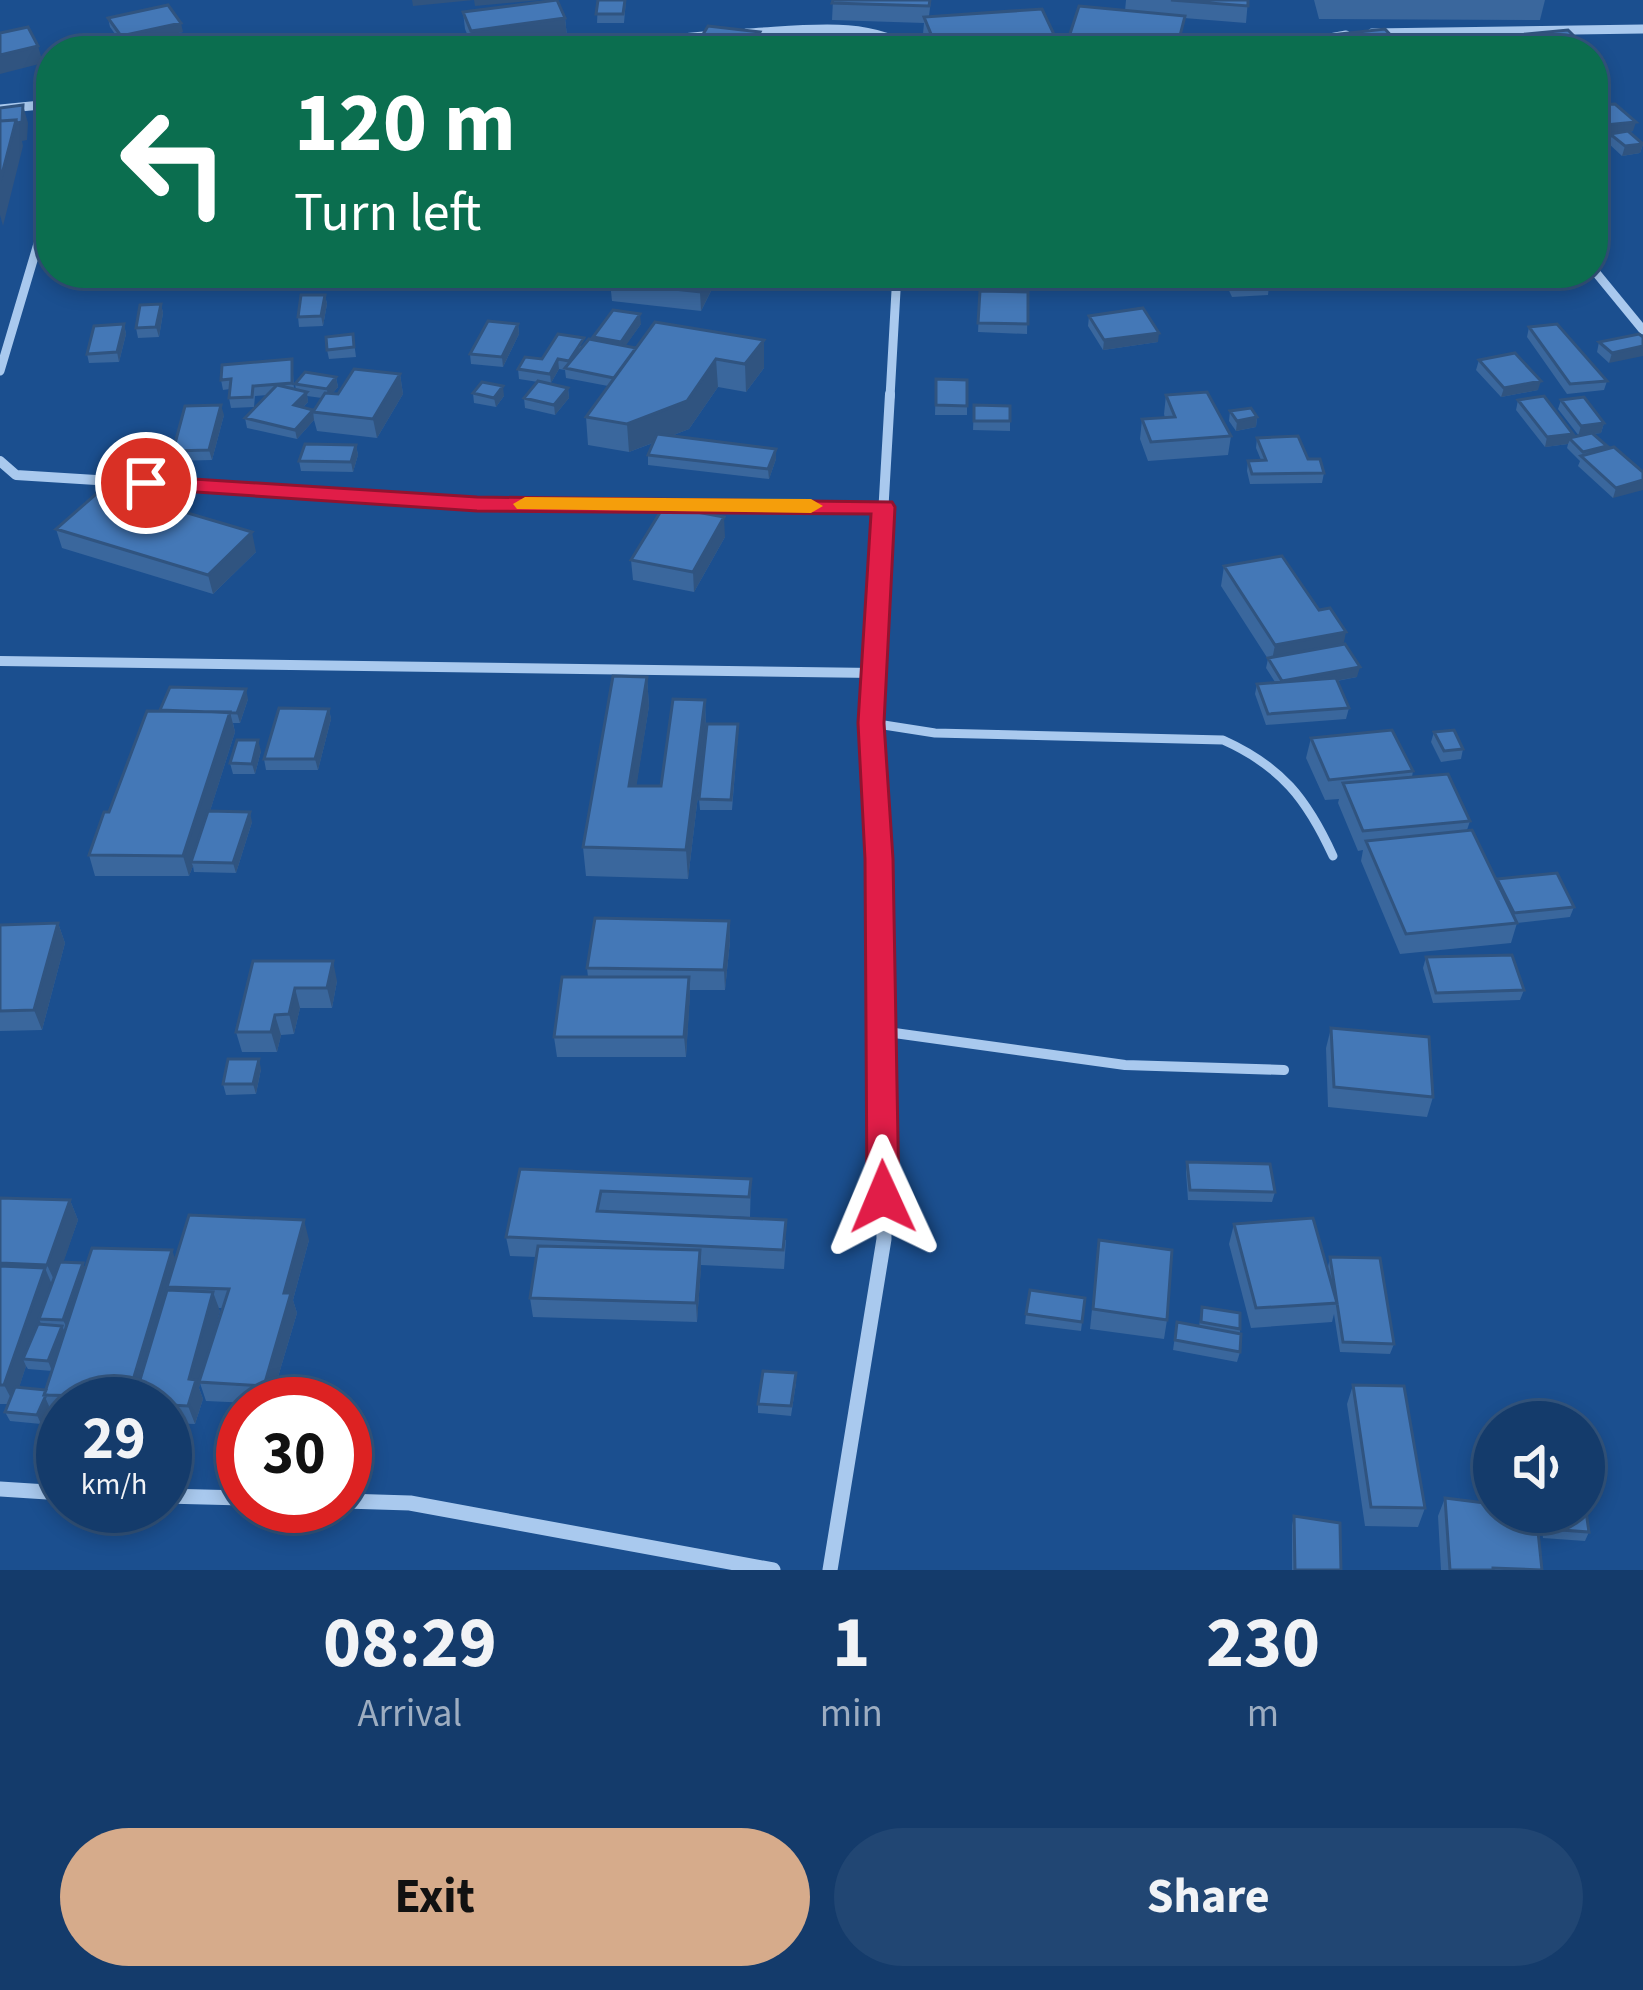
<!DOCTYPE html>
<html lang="en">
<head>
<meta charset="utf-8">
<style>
	body { margin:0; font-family:"Source Sans 3",sans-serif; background:#214673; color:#f1f3f6; height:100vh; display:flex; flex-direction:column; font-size:45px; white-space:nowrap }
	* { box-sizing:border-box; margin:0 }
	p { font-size:39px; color:#9dadc1 }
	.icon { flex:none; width:66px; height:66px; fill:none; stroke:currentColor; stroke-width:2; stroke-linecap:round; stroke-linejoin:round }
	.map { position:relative; height:1570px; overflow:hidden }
	.drawer { display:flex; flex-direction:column; background:#143b6b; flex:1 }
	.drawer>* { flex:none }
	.guide { position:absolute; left:36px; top:36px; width:1572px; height:252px; border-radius:48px; box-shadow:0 6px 18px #0003,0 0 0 3px #33557e; background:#0b6e4f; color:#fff; overflow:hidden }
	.controls { position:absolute; left:1473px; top:1401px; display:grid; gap:24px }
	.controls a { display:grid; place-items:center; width:132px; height:132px; border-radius:50%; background:#143b6b; box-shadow:0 6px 18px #0003,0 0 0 3px #33557e; font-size:60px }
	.speed { position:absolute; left:36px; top:1377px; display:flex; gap:24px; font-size:60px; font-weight:700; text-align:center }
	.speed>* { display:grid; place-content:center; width:156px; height:156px; border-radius:50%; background:#143b6b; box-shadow:0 6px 18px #0003,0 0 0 3px #33557e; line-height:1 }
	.speed small { font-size:30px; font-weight:400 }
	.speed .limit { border:18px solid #d22; background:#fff; color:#111 }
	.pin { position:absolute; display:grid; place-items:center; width:102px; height:102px; color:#fff; margin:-51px; border:6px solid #fff; border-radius:50%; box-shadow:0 3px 12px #0007 }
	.me { position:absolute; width:132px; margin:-66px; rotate:359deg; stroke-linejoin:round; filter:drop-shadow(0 0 9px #0008) }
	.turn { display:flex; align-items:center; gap:42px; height:252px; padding:0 60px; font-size:54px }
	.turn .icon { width:156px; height:156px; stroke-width:2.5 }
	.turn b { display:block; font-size:84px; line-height:102px }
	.eta { display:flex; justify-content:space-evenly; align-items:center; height:204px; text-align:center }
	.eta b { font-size:72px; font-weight:700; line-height:84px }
	.action { display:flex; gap:24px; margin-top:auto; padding:24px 60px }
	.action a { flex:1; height:138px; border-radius:72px; background:#d6ab8b; color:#111; font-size:48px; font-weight:700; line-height:138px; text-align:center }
	.action a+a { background:#214673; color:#f1f3f6 }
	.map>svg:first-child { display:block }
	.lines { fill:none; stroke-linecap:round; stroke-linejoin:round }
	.service-far1 { stroke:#a9c9ee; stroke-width:9 }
	.service { stroke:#a9c9ee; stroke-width:10 }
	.minor-far2 { stroke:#a9c9ee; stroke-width:9 }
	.minor-far1 { stroke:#a9c9ee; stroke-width:10 }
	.minor { stroke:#a9c9ee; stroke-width:15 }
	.wall { fill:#3a679d; fill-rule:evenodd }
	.shaded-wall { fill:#305480 }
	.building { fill:#4478b7; stroke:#305480; stroke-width:3 }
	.route { fill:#e11d48; stroke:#92132f; stroke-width:3 }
	.slow { fill:#f59e0b }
</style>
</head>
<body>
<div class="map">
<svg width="1643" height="1570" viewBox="0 0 1643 1570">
	<rect width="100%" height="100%" fill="#1b4f8f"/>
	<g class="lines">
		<path class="service-far1" d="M871,723L935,733L1223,740C1281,766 1307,799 1333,856"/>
		<path class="service" d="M880,1031L1125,1065L1284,1070"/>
		<path class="minor-far2" d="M746,33C796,31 870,18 912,51
			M1372,33L1643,29
			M545,51L714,35
			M1259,51L1346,35
			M0,109L51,104
			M1593,269L1643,330
			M0,371L51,200
			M890,397L897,273"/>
		<path class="minor-far1" d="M0,461L16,475L477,504L883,507
			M0,661L874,673
			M880,909L871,723L890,394"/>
		<path class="minor" d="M0,1489L63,1493
			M165,1496L243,1498
			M345,1501L410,1503L773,1570
			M830,1570L884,1239L880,906"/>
	</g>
	<path class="wall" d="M598,0H626L624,23H597Z
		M833,0H931L929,16L1059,45V51H930L923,34L924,23L832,20Z
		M1126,0H1248L1246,23L1184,18L1178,51H1067L1068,40L1125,11Z
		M1314,0H1545L1540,20L1319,19Z
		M463,12L565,18L567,36L473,48L465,29Z
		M108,18L183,32L123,45L110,27Z
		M1527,34L1580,42L1577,51H1533L1525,43Z
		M1331,35L1405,51H1329Z
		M1593,105L1633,131L1629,132L1643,144L1640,153L1622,156L1608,143L1607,145L1593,146Z
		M615,273H714L715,283L701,311L612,301L610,282Z
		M1225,273H1263L1269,285L1268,295L1232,297L1224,280Z
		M980,291L1028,292L1027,334L978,332Z
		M325,295L327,304L323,326L299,327L298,317Z
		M161,304L163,313L159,337L138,338L136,328Z
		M1089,316L1158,342L1103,350L1088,326Z
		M655,322L764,368L746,392L718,387L689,429L671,436L776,459L769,479L648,465V455L653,443L629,452L588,445L586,417L608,386L566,378L565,370L559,369L551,383L568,388L569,398L555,415L525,408L524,398L538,382L519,379L518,369L542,359L584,345L593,340V337L641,324L625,346L636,348Z
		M124,324L126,334L119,362L89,363L87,354Z
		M518,324L519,334L503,367L471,364L470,354Z
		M1529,327L1607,381L1604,390L1567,394L1527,337Z
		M353,334L356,357L329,359L327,350Z
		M1639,334L1609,363L1597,352L1599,342Z
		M292,359L294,389L296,390L295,384L336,377L338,387L332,394H338L400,374L403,394L377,438L317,431L314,420L297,439L247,428L245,418L268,395L255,396L254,407L231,408L229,398L230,389L223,390L221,380ZM307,396L322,398L313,411L303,407L308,402Z
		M1479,360L1538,390L1501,397L1476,370Z
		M936,379L967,380V415H935Z
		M473,393L504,396L496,407L474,403Z
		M1166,395L1231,436L1228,455L1148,461L1140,439L1142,419L1165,418L1164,414Z
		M1518,400L1572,437L1579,436L1558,409L1561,400L1604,423L1601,433L1593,434L1607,446L1606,450L1643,472L1613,498L1578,466L1580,461L1567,448L1568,444L1545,447L1516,410Z
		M974,405L1010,421V431L973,430Z
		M1230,411L1257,417L1256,427L1236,431L1229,421Z
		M224,415L212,460L175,461L173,451Z
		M1257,438L1308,459L1324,473L1322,483L1250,484L1247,471L1248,461L1261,460L1256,448Z
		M356,445L358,455L353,472L301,471L299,461Z
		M56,529L256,552L213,594L62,548Z
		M725,537L694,592L633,580L631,560Z
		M1224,566L1343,645L1357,677L1337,681L1349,708L1346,719L1266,725L1255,694L1257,684L1275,682L1266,668L1268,659L1221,586Z
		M647,677L649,706L636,786H661L705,700L706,729L688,879L586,876L583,847Z
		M248,699L240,723H233L235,732L210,811L252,822L236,873L194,872L193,866L189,876H95L89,855L161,711Z
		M329,709L331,719L318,770H266L264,759Z
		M1434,732L1463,749L1461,759L1441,762L1431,742Z
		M738,734L732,810H700L699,799Z
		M1311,738L1413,771L1412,777L1470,821L1467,830L1496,880L1574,907L1570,917L1517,923L1511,943L1400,954L1361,861L1363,850L1358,851L1338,803L1339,799L1325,800L1306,758Z
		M261,751L255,774H233L230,763Z
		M729,921L730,941L725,990H690L686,1057H557L554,1037L588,977L587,968Z
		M58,923L65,943L42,1030L0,1031V925Z
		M1426,957L1524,990L1520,1000L1433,1003L1423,968Z
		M253,961L337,981L332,1008H300L294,1034L281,1035L277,1052H242L236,1032Z
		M1331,1028L1433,1097L1427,1117L1328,1107L1326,1048Z
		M261,1069L256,1094L226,1095L223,1084Z
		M1187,1162L1275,1192L1272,1202L1188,1200L1186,1172Z
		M520,1169L751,1179L750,1217L603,1211L786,1240L784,1269L701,1265L697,1322L533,1317L530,1298L536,1257L510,1256L506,1237Z
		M0,1198L70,1200L78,1220L63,1262L83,1263L85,1268L175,1259L309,1240L293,1300L297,1313L270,1404L206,1401L200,1383L199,1388L203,1399L195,1424L165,1423V1404H63V1414H53L49,1406L41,1424L10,1421L5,1412L8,1404H0ZM218,1308H223L206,1362L220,1311ZM26,1366L28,1369L52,1371L46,1390L19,1387Z
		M1234,1224L1328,1267L1330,1257L1394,1344L1390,1354L1340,1352L1334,1314L1332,1322L1251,1328L1229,1244Z
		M1099,1240L1167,1320L1164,1339L1090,1329Z
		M1085,1298L1081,1331L1025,1324L1026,1314Z
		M1202,1307L1240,1329V1352L1237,1362L1173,1350L1177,1322L1199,1327Z
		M796,1383L791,1416L758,1413V1404Z
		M1353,1385L1425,1508L1418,1527L1365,1526L1347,1404Z
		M1493,1491L1542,1570H1441L1438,1516L1445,1498L1487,1503Z
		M1540,1512H1584L1589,1532L1585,1541L1543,1538Z
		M1294,1516L1341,1570H1292V1525Z"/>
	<path class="shaded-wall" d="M412,0H474L413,6Z
		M474,0H541L475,6Z
		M565,18L567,36L473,48L471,31Z
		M181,23L183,32L123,45L121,36Z
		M760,32L761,49L752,46Z
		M1580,42L1578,51H1538L1539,46Z
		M38,46L43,63L0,74V55Z
		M23,105L28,123L27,140L22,141L23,146L3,226L0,215V143Z
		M1636,122L1633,131L1603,135L1605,125Z
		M1643,144L1640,153L1622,156L1625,146Z
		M710,273H714L715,283L701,311L700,292Z
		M325,295L327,304L323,326L321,316Z
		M161,304L163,313L159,337L156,327Z
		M640,314L641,324L622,351L621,342Z
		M124,324L126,334L119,362L117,352Z
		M518,324L519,334L503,367L502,357Z
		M1159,333L1158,342L1103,350L1104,340Z
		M764,340V368L746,392L745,364Z
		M1643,346V356L1609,363L1612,353Z
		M558,359L559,369L551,383L550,374Z
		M716,359L718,387L689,429L629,452L627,424Z
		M400,374L403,394L377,438L373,419Z
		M336,377L338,387L328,399L327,389Z
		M1541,381L1538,390L1501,397L1504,388Z
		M503,386L504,396L496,407L494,398Z
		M568,388L569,398L555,415L554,405Z
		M307,392L308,402L295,415L294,405Z
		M221,405L224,415L212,460L209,450Z
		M313,410L314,420L297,439L295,430Z
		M1257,417L1256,427L1236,431L1237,421Z
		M1604,423L1601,433L1578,436L1581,426Z
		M1573,434L1568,444L1545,447L1547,437Z
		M356,445L358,455L353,472L351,462Z
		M776,449V459L769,479L768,469Z
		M1643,480V490L1613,498L1616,488Z
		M724,517L725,537L694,592L693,572Z
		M252,532L256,552L213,594L208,575Z
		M1346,632L1342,652L1271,665L1275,645Z
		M1360,667L1357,677L1280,691L1282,681Z
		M647,677L649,706L632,815L629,786Z
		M246,689L248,699L240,723L237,713Z
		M705,700L706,729L688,879L686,850Z
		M329,709L331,719L318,770L315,759Z
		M230,712L235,732L194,862H191L193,866L189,876L183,856Z
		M258,740L261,751L255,774L252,764Z
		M250,812L252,822L236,873L233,863Z
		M729,921L730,941L725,990L724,970Z
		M58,923L65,943L42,1030L34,1010Z
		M333,961L337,981L332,1008L327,988Z
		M689,977L690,997L686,1057L684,1037Z
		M295,988L300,1008L294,1034L289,1014Z
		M275,1015L281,1035L277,1052L271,1032Z
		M259,1059L261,1069L256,1094L253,1084Z
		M70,1200L78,1220L56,1284L47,1265Z
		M304,1220L309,1240L293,1300L297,1313L270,1404L264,1386L284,1293Z
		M172,1250L179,1269L167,1287L171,1297L134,1404H131L128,1397Z
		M700,1250L701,1269L697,1322L696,1303Z
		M83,1263L87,1273L68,1330L63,1320Z
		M45,1268L53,1287L39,1319L41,1324L23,1359L26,1366L14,1404L4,1385Z
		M213,1292L220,1311L199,1388L203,1399L195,1424L188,1406L189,1379Z
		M62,1326L67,1336L52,1371L48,1361Z
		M45,1397L49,1406L41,1424L37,1415Z"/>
	<path class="building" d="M557,0L565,18L471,31L463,12Z
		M598,0H625L623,14H596Z
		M833,0H930L929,6L832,3Z
		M1171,0H1248V6Z
		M168,5L181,23L121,36L108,18Z
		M1079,6L1185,16L1176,51L1068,40Z
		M1042,9L1059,45L938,51L924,17Z
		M708,26L760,32L752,46L782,50L659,51L668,38L699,41Z
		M28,27L38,46L0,55V33Z
		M1385,29L1405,51H1345L1331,35Z
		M1568,30L1580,42L1539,46L1527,34Z
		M830,38L879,44L876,51H823Z
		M1459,45L1464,51H1434L1431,48Z
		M1615,104L1636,122L1605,125L1597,117L1610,136L1593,137V105Z
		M23,105L22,122L17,123L16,120L0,121V108Z
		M16,120L0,182V121Z
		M1628,131L1643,144L1625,146L1610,134Z
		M615,273H710L700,292L610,282Z
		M1227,273H1263L1269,285L1234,288Z
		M980,291L1028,292V324L978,323Z
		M301,295H325L321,316L298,317Z
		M161,304L156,327L136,328L140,305Z
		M1143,308L1159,333L1104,340L1089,316Z
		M613,310L640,314L621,342L593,337Z
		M488,321L518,324L502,357L470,354Z
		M655,322L764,340L745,364L716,359L687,401L627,424L586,417Z
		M124,324L117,352L87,354L94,326Z
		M1557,324L1607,381L1570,384L1529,327Z
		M353,334L354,347L327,350L326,337Z
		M558,334L584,338L569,361L558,359L550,374L518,369L525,357L542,359Z
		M1639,334L1643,337V346L1612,353L1599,342Z
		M589,339L636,348L614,378L565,368Z
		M1515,353L1541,381L1504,388L1479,360Z
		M292,359V383L253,386L252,397L229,398L231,379L221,380L222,365Z
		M354,369L400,374L373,419L313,412L325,393L338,394Z
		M305,372L336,377L327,389L295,384Z
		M936,379L967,380V406L936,405Z
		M538,381L568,388L554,405L524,398Z
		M482,382L503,386L494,398L473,393Z
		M277,385L307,392L294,405L313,410L295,430L245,418Z
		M1207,392L1231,436L1151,442L1142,419L1175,417L1166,395Z
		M1544,396L1573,434L1547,437L1518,400Z
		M1584,397L1604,423L1581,426L1561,400Z
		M221,405L209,450L173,451L185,406Z
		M974,405L1010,406V421H974Z
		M1251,408L1257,417L1237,421L1230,411Z
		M1592,433L1607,446L1583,452L1569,438Z
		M657,434L776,449L768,469L648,455Z
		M1298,436L1308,459H1320L1324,473L1252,474L1248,461L1266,460L1257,438Z
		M305,444L356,445L351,462L299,461Z
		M1614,447L1643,472V480L1616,488L1581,456Z
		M103,488L252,532L208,575L56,529Z
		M664,506L724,517L693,572L631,560Z
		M1282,556L1319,610L1330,608L1346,632L1275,645L1224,566Z
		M1345,644L1360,667L1282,681L1268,658Z
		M613,676L647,677L629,786H661L673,699L705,700L686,850L583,847Z
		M1336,678L1349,708L1268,714L1257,684Z
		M170,687L246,689L237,713L160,710Z
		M279,708L329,709L315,759H264Z
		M147,711L230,712L183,856L89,855L104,812H109Z
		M707,724H738L731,800L699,799Z
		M1392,730L1413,771L1329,780L1311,738Z
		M1454,730L1463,749L1444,751L1434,732Z
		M237,740H258L252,764L230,763Z
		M1448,774L1470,821L1363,831L1343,783Z
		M208,811L250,812L233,863L191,862Z
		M1472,830L1517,923L1406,934L1366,841Z
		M1557,873L1574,907L1514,913L1497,879Z
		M595,918L729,921L724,970L587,968Z
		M58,923L34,1010L0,1011V925Z
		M1512,955L1524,990L1436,993L1426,957Z
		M253,961H333L327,988H295L289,1014L275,1015L271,1032H236Z
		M562,977H689L684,1037H554Z
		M1331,1028L1429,1037L1433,1097L1334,1087Z
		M228,1059H259L253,1084H223Z
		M1187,1162L1270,1164L1275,1192L1190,1190Z
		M520,1169L751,1179L749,1197L601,1191L597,1211L786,1220L783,1250L506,1237Z
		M0,1198L70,1200L47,1265L0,1263Z
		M189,1215L304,1220L284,1293H291L264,1386L199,1382L229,1289L167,1287Z
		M1313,1218L1337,1303L1256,1308L1234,1224Z
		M1099,1240L1172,1250L1167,1320L1093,1309Z
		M538,1246L700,1250L696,1303L530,1298Z
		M92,1248L172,1250L128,1397L44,1395Z
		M1330,1257L1380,1258L1394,1344L1343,1342Z
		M60,1262L83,1263L63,1320L39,1319Z
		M0,1266L45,1268L4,1385H0Z
		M167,1290L213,1292L189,1379L196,1380L188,1406L133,1403Z
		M1030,1290L1085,1298L1082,1322L1026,1314Z
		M1202,1307L1240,1313V1329L1201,1322Z
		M1177,1322L1241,1334L1240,1352L1175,1340Z
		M38,1324L62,1326L48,1361L23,1359Z
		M763,1371L796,1373L791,1406L758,1404Z
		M1353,1385L1404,1386L1425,1508L1371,1507Z
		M15,1387L46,1390L44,1395H46L37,1415L5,1412Z
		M1493,1491L1494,1512H1536L1542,1570L1493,1568V1570H1450L1445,1498L1493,1504Z
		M1584,1498L1589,1532L1548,1529L1545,1512H1584Z
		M1294,1516L1340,1523L1341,1570H1295Z"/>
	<path class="route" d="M146,476L477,497L892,502L895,507L884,723L893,859L899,1197L895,1207L883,1211L872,1207L867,1197L865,859L858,723L871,514L477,511L137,488L134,483Z"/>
	<path class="slow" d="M525,497L811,499L823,506L811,513L517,509L513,504Z"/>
</svg>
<div class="controls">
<a><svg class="icon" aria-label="sound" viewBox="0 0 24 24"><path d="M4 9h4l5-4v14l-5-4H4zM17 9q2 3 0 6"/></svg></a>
</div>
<div class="speed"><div>29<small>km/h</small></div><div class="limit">30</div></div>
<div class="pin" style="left:146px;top:483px;background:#d93025"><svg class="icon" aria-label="arrive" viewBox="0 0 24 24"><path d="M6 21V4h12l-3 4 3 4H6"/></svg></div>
<svg class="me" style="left:883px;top:1197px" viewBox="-20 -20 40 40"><path d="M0-17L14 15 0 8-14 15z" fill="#e11d48" stroke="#fff" stroke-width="4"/></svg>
<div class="guide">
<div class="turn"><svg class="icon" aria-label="left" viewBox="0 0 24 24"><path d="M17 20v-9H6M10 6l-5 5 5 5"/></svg><div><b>120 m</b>Turn left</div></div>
</div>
</div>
<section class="drawer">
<div class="eta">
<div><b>08:29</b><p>Arrival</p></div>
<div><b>1</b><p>min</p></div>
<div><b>230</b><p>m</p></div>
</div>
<div class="action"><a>Exit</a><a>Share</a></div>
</section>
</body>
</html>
